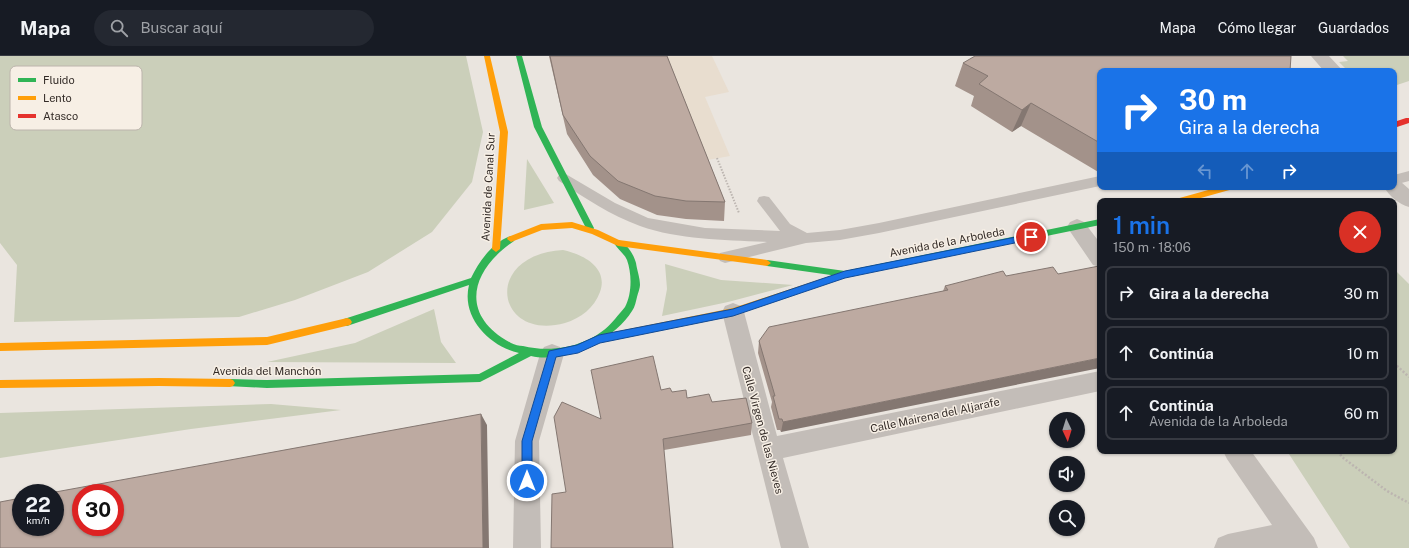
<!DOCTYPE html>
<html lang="es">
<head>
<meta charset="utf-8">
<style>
	body { margin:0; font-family:"Public Sans",sans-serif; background:#242831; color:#f1f3f6; height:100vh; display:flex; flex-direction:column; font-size:15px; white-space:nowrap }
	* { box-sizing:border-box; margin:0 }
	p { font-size:13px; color:#9ea1a6 }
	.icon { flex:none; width:22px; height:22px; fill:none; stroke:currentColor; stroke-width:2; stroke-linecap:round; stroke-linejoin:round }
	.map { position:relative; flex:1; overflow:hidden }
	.panel { position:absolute; left:1097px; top:142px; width:300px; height:256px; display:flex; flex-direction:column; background:#171b24; border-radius:8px; box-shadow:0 1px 3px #0004 }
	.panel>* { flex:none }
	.hud { position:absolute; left:1097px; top:12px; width:300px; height:122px; border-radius:8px; box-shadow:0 1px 3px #0004; background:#1a73e8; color:#fff; overflow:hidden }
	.needle { width:26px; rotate:176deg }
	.controls { position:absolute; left:1049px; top:356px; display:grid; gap:8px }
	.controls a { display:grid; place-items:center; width:36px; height:36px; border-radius:50%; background:#171b24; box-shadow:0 1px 3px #0004; font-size:20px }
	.speed { position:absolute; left:12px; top:428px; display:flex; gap:8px; font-size:20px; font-weight:700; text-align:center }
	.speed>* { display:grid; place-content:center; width:52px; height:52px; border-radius:50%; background:#171b24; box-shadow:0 1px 3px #0004; line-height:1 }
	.speed small { font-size:10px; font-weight:400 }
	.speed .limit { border:6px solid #d22; background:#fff; color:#111 }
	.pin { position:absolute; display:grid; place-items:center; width:34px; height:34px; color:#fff; margin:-17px; border:2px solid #fff; border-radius:50%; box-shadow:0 1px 4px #0007 }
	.me { position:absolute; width:44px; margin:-22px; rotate:0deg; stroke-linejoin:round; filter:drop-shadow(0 0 3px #0008) }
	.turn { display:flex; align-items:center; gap:14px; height:84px; padding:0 16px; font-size:18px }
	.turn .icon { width:52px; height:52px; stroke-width:2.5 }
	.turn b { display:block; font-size:28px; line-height:34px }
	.lanes { display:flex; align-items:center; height:38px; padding:0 16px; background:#0003; justify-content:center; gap:20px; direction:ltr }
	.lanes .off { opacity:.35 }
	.round { display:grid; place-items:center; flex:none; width:42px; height:42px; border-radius:21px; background:#242831 }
	.summary { display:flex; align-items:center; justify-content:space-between; height:68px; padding:0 16px }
	h1 { font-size:24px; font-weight:600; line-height:30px; color:#1a73e8 }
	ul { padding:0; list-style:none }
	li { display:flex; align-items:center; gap:12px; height:54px; margin:0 8px 6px; padding:0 8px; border:2px solid #363941; border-radius:8px }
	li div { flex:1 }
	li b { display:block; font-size:15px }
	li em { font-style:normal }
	header { display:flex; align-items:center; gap:24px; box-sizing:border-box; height:56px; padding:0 20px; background:#171b24; border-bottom:1px solid #363941 }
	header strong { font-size:19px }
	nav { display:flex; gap:22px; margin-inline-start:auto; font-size:14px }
	.search { width:280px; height:36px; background:#242831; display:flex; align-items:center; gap:10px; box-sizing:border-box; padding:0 14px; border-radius:22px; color:#9ea1a6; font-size:15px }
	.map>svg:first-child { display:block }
	.green { fill:#cbcfba }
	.plaza { fill:#e8ddcf }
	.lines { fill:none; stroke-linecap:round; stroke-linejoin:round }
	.path-far1 { stroke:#bcb5b0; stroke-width:2; stroke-dasharray:1.5 1.5; stroke-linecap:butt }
	.path { stroke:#bcb5b0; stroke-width:2.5; stroke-dasharray:2 2; stroke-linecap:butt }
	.lane { fill:#c3bdb8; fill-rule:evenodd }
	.street { fill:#c3bdb8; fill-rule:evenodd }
	.fast { fill:#30b455; fill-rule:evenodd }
	.slow { fill:#ff9f0a; fill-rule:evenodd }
	.jam { fill:#e5322d; fill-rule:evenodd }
	.wall { fill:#a3928a }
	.shaded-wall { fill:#847771 }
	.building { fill:#bdaaa1; stroke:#847771; fill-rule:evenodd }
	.route { fill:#1a73e8; stroke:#114b97 }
	.labels { text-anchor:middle; stroke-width:3; stroke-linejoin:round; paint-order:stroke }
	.street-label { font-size:11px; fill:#332b27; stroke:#f7efe5 }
	.key { fill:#f7efe5; stroke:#bcb4ac; stroke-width:1 }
	.key-label { font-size:11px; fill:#332b27 }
</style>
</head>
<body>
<header>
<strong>Mapa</strong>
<div class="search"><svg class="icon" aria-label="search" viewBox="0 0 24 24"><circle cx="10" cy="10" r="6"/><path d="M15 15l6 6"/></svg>Buscar aquí</div>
<nav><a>Mapa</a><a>Cómo llegar</a><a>Guardados</a></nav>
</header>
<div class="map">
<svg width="1409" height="492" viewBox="0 0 1409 492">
	<rect width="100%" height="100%" fill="#eae5df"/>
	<path class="green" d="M0,0H466L483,76L472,126L432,176L368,216L295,244L239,261L14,266L17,209L0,187Z
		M1343,0H1409V25L1394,30V15H1348L1339,6L1348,5Z
		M527,103L554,147L524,154Z
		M563,194C582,198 609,211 600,236C594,252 581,262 565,267C496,286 481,199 563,194Z
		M665,208L721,224L793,229L728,246L662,260L667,233Z
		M1394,213L1409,228V492H1350L1287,395H1394Z
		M434,253L441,286L456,307L267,306L355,287Z
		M271,348L341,354L191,373L0,402V357Z"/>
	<path class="plaza" d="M637,0H712L729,36L705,41L730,100L702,105Z"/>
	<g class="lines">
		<path class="path-far1" d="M717,102L739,157"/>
		<path class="path" d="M1394,307L1409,321
			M1338,395L1342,401L1387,435L1409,447"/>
		<path class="lane" d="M1409,115V125L1394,129V119Z
			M564,117L615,147L648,162L705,172L780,175L757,145L759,141L764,140L769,141L790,168L807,177L840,174L879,167L1100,120V130L879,177L840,184L806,187L725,207L720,205L718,201L720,197L767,186C725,184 680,184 640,170C610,159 585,142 559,125L557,122L559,119Z"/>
		<path class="street" d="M1311,0H1329L1343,15H1324Z
			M1394,124L1401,126L1409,133V151C1399,148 1389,140 1384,131H1394Z
			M1077,163L1084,166L1100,187V211L1093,209L1067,171L1070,166Z
			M733,247L741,250L744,256L777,380L1100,315V335L783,402L809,492H781L722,256L725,250Z
			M552,288L560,291L564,298L539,385L541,492H513L515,385L540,298L544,291Z
			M1223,395H1251L1314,482L1318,492H1214L1218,482L1228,478L1272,469L1227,403Z"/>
		<path class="fast" d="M516,0H522L542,71L594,172L593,174H587L534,71Z
			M1100,163V169L845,221L767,210L763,207L767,204L845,215Z
			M511,180L514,181L515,183L514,185C470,215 459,259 511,287C515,289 519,290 523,290C555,298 594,289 615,263C618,259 622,255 625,251C632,238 632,218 627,204C624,197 617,193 614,187L618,184C626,186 634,199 636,207C637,214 640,222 640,229C640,232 638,237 637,241C636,245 635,251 632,255C614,284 565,308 531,300L480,326L267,332L227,330L225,327L227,324L230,323L267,324L479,318L519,297C489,290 461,261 469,229L347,270L344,269L342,266L344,263L471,222C479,205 493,186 511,180Z"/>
		<path class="slow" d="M484,0H490L508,76L500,193L496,196L492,193L500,76Z
			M1219,131H1234L1233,133L1190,145H1175L1176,143Z
			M572,166L598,174L619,184L767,204L771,207L767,210L618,190L592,178L572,172L542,174L511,186L507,183L508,181L541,168Z
			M845,215L849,218L848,220L733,260L599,287L596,286L594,283L596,280L599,279L733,252Z
			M347,262L350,263L352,266L350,269L267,289L0,295V287L267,281Z
			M159,322L230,323L233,324L235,327L233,330L230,331L159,330L0,332V324Z"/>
		<path class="jam" d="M1406,62H1409V67L1394,72V66Z"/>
	</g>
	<path class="wall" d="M549,0H667L725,146L724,165L686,163L657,159L620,143L593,119L567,78Z
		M963,7L1100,15V117L1021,70L1012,76L971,50L974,40L955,30Z
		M1058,218L781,376L780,374H777L771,351L772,346L758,297L759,285L943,235L945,230L1006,220Z
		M661,334L672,336L687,342L712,346L752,367L751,379L664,394L566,436L601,363Z"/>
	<path class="shaded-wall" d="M1031,47L1021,70L1012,76L1022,54Z
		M1100,302V312L781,376L783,366Z
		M481,358L487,369L489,492H483Z"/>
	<path class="building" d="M550,0H667L725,146L686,145L655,140L618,125L590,100L563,59Z
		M975,0H1291L1290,15H1100V87L1031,47L1022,54L979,28L988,20L963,7Z
		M1099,210L1100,211V302L783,366L782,363H779L773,340H775L759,285L769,271L948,234L945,230L1003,215L1006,220L1053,211L1058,218Z
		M653,300L661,334L670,332L672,336L686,334L687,342L709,338L712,346L746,342L752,367L663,383L673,492H551L552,438L566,436L554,361L562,346L601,363L591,314Z
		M481,358L483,492H0V446L21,442V471H55V437H50ZM81,437H115V471H81Z"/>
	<path class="route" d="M1031,178L1034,179V183L845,222L733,260L600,287L578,297L556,301L532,385V425L531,429L527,430L523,429L522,425V385L549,295L577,289L599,279L733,253L845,215Z"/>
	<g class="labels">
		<g class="street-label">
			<text transform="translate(488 131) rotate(-87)" y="4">Avenida de Canal Sur</text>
			<text transform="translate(947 186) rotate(-11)" y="4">Avenida de la Arboleda</text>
			<text x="267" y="319">Avenida del Manchón</text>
			<text transform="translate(935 359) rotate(-12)" y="4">Calle Mairena del Aljarafe</text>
			<text transform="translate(763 374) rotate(75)" y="4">Calle Virgen de las Nieves</text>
		</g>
	</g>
	<rect x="10" y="10" width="132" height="64" rx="6" class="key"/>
	<rect x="18" y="22" width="18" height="4" fill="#30b455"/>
	<rect x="18" y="40" width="18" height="4" fill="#ff9f0a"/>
	<rect x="18" y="58" width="18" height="4" fill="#e5322d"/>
	<g class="key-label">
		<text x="43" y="28">Fluido</text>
		<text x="43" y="46">Lento</text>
		<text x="43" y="64">Atasco</text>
	</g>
</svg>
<div class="controls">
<a><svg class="needle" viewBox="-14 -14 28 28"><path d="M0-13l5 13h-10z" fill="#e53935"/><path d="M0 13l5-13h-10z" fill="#9ea1a6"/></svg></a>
<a><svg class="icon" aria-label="sound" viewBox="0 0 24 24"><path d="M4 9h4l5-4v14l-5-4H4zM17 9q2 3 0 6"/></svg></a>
<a><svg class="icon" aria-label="search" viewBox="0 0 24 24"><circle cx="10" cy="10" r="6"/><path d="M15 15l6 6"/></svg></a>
</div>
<div class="speed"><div>22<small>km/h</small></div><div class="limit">30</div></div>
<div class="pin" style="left:1031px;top:181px;background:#d93025"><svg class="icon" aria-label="arrive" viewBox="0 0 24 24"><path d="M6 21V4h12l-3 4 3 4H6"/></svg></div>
<svg class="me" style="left:527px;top:425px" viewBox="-20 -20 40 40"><circle r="17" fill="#1a73e8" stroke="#fff" stroke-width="3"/><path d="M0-11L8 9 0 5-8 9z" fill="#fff"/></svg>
<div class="hud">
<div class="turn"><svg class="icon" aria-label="right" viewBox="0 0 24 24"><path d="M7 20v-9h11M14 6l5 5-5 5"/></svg><div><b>30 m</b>Gira a la derecha</div></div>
<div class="lanes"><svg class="icon off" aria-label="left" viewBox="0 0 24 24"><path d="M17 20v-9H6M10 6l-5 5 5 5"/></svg><svg class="icon off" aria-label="ahead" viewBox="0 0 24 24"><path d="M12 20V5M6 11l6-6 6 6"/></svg><svg class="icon" aria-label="right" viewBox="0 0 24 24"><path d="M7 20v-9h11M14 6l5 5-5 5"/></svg></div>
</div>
<section class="panel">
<div class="summary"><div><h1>1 min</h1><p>150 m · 18:06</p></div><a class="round" style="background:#d93025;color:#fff"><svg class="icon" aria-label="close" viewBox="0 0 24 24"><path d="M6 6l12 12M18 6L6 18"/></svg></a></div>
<ul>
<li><svg class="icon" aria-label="right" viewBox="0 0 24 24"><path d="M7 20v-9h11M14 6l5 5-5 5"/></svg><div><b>Gira a la derecha</b></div><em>30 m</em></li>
<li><svg class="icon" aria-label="ahead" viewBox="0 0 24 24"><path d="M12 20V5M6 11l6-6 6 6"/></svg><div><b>Continúa</b></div><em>10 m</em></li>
<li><svg class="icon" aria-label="ahead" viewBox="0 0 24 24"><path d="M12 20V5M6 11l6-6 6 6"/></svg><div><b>Continúa</b><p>Avenida de la Arboleda</p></div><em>60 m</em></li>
</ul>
</section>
</div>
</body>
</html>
